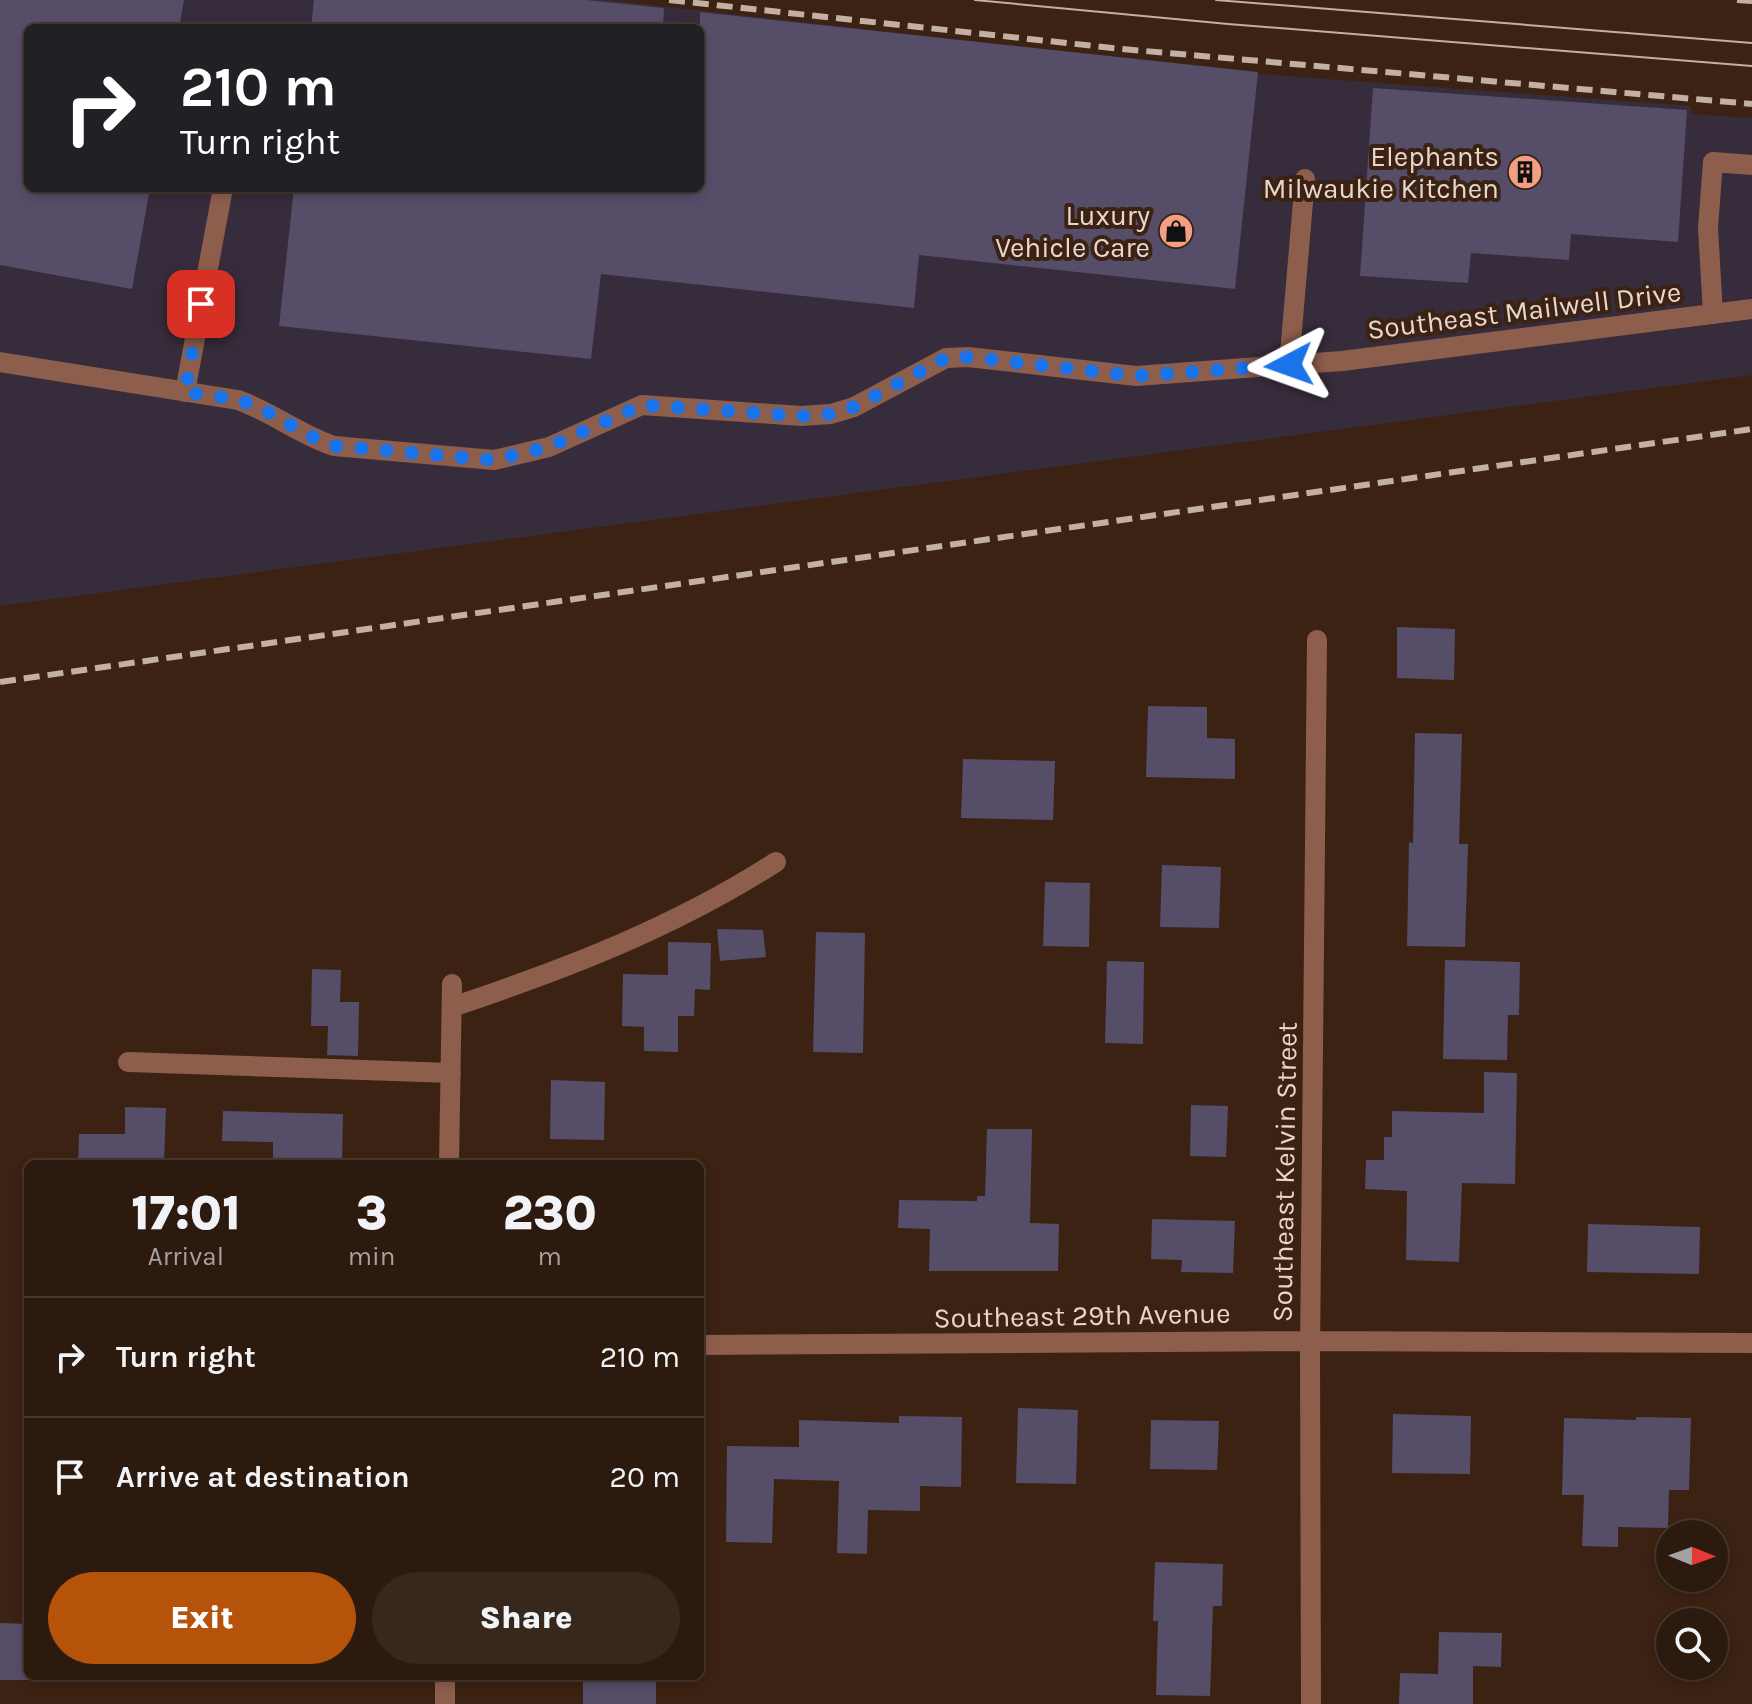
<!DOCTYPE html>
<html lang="en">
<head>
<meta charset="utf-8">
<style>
	body { margin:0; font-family:Karla,sans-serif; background:#38271c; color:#f1f3f6; height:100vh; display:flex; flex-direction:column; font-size:30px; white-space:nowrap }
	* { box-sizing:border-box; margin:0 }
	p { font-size:26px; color:#a6a19e }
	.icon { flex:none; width:44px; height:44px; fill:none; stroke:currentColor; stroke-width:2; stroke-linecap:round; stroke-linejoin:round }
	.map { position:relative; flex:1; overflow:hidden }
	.panel { position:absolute; left:24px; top:1160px; width:680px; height:520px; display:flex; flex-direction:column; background:#2c1a0e; border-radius:12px; box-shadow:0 4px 12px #0003,0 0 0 2px #48382e }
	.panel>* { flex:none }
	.guide { position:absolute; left:24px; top:24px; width:680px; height:168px; border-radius:12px; box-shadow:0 4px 12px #0003,0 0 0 2px #48382e; background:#202124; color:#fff; overflow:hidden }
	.needle { width:52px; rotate:91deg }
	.controls { position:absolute; left:1656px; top:1520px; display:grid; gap:16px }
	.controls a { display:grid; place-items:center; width:72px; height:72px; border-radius:50%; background:#2c1a0e; box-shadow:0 4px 12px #0003,0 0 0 2px #48382e; font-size:40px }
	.pin { position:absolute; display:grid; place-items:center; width:68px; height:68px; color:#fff; margin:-34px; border-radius:16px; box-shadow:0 4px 12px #0006 }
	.me { position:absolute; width:88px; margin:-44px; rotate:266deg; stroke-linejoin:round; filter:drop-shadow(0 0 6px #0008) }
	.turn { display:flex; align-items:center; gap:28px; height:168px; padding:0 24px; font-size:36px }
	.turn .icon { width:104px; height:104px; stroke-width:2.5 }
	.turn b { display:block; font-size:56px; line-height:68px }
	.eta { display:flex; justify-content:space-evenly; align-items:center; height:136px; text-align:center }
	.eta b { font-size:48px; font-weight:800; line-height:56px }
	.primary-button { display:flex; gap:16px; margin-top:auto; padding:16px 24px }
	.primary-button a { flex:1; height:92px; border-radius:48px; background:#b45309; color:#fff; font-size:32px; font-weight:800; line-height:92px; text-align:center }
	.primary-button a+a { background:#38271c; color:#f1f3f6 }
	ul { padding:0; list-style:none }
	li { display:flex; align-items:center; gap:24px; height:120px; padding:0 24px; border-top:2px solid #48382e }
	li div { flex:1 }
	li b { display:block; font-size:30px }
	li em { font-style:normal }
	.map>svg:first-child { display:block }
	.industrial { fill:#372c3b; fill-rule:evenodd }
	.building { fill:#564d68 }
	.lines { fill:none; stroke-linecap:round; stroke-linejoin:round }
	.minor { stroke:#8e5e4c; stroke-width:20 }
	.tram { stroke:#c2b0a4; stroke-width:2 }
	.rail { stroke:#c2b0a4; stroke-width:6; stroke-dasharray:16 8; stroke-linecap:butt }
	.route { stroke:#1a73e8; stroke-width:14; stroke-dasharray:0 25.2 }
	.labels { text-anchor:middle; stroke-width:8; stroke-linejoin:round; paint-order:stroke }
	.poi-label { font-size:28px; fill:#e7d6cc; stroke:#3b2213; text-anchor:end }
	.street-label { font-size:28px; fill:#e7d6cc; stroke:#3b2213 }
</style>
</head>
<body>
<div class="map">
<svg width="1752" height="1704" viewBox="0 0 1752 1704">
	<rect width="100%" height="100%" fill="#3b2213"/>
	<path class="industrial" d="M0,0H608L1261,74L1691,106V114L1752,118V375L0,606ZM28,28H700V188H28Z"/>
	<path class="building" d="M0,0H184L179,28H28V188H150L132,289L0,265Z
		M314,0H586L664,8L663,28H311Z
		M700,12L1258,72L1235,289L919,255L914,308L601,274L591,359L279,326L294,188H700Z
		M1373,88L1687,110L1678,242L1571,234L1569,260L1471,253L1468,283L1360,276Z
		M1397,627L1455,629L1454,680L1397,678Z
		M1148,706L1207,707V738L1235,739V779L1146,777Z
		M1415,733L1462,734L1459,844H1468L1465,947L1407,946L1409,842L1413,843Z
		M963,759L1055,761L1053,820L961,818Z
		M1162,865L1221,867L1219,928L1160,927Z
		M1045,882L1090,883L1089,947L1043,946Z
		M717,929L763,930L766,957L720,961Z
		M816,932L865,933L863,1053L813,1052Z
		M668,942L711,943L710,990L695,989L694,1016H678V1052L644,1051V1027L622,1026L623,974L668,975Z
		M1445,960L1520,962L1519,1015H1508L1507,1060L1443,1059Z
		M1107,961L1144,962L1143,1044L1105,1043Z
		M312,969L341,970L340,1002H359L358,1056L327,1055L328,1026H311Z
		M1484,1072L1517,1073L1515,1184L1462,1183L1459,1262L1406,1260L1407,1191L1365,1189L1366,1160H1384V1137H1392V1111L1484,1113Z
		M551,1080L605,1082L604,1140L550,1139Z
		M1191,1105L1228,1106L1226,1157L1190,1156Z
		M125,1107L166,1108L164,1164H78L79,1134H125Z
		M223,1111L343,1114L342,1164H273V1142L222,1141Z
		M987,1129H1032L1030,1223L1059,1224L1058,1271H929L930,1229L898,1228L899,1200L977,1201V1196H985Z
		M1152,1219L1235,1221L1233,1273L1181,1272L1182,1260L1151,1259Z
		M1588,1224L1700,1227L1699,1274L1587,1272Z
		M1018,1408L1078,1410L1076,1484L1016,1483Z
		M1393,1414L1471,1416L1470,1474L1392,1473Z
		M899,1416L962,1417L961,1487L920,1486V1511L868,1510L867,1554L837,1553L839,1481L774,1479L772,1543L726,1542L727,1446L799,1447V1420L899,1423Z
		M1636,1417L1691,1418L1689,1490H1669L1668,1528L1618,1527V1547L1582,1546L1584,1495H1562L1564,1418L1636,1420Z
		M1151,1420L1219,1421L1217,1470L1150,1469Z
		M1155,1562L1223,1564L1222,1606H1213L1210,1696L1156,1695L1158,1621H1153Z
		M0,1623L28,1624V1680H0Z
		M1439,1632L1502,1633L1501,1667L1473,1666V1704H1399L1400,1673L1438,1674Z
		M583,1676H656V1704H583Z"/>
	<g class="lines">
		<path class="minor" d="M1713,314L1708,228L1713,162L1752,165
			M0,362L238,400C272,412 300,435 334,446L494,460L549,447L642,405L801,416L831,414L854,407L946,358L968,357L1136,376L1342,361L1752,309
			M1289,365L1305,179
			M185,392L223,188
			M452,1007C566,969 675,927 776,862
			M128,1062L451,1073
			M449,1164L452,984
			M700,1345L1310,1341L1752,1343
			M445,1704V1676
			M1311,1704L1310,1352L1317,640"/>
		<path class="tram" d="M975,0L1228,24L1752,66
			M1216,0L1752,43"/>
		<path class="rail" d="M669,0L1122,49L1752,104
			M1737,0L1752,1
			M0,682L1752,429"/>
	</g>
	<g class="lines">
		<path class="route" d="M201,304L185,392C209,396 237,397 260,408C285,420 307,437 334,446L494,460L549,447L642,405L801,416L831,414L854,407L946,358L968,357L1136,376L1289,365"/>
	</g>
	<defs>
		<g id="building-disc" transform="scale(1.8)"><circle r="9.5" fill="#f39f83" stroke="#3b2213"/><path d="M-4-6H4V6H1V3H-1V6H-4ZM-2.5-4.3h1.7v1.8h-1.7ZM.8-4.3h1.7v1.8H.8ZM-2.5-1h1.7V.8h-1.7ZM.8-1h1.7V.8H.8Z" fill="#111"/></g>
		<g id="shop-disc" transform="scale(1.8)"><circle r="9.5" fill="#f39f83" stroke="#3b2213"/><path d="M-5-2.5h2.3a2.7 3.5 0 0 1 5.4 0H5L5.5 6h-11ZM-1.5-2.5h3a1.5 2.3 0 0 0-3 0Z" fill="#111"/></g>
	</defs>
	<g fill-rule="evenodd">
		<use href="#building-disc" x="1525" y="172"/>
		<use href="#shop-disc" x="1176" y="231"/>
	</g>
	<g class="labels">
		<g class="poi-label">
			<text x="1499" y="166">Elephants<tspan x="1499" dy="32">Milwaukie Kitchen</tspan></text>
			<text x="1150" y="225">Luxury<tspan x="1150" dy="32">Vehicle Care</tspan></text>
		</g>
		<g class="street-label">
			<text transform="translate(1524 310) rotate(-7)" y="10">Southeast Mailwell Drive</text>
			<text transform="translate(1284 1172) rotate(-89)" y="10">Southeast Kelvin Street</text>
			<text transform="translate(1082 1315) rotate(-1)" y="10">Southeast 29th Avenue</text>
		</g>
	</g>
</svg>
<div class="controls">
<a><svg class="needle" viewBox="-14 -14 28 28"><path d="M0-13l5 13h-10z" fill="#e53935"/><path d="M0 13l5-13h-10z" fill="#a6a19e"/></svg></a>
<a><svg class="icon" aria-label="search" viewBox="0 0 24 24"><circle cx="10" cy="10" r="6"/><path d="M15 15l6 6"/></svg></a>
</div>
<div class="pin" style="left:201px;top:304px;background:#d93025"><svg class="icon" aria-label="arrive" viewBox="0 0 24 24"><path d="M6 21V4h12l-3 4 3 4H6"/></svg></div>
<svg class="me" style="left:1289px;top:365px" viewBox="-20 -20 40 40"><path d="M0-17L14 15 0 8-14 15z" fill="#1a73e8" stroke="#fff" stroke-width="4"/></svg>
<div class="guide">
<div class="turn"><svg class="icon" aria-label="right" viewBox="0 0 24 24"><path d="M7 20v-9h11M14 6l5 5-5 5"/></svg><div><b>210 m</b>Turn right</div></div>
</div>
<section class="panel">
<div class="eta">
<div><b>17:01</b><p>Arrival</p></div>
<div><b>3</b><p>min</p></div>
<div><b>230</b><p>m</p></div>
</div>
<ul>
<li><svg class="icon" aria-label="right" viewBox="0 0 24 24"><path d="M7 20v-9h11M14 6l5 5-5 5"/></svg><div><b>Turn right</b></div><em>210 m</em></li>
<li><svg class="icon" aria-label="arrive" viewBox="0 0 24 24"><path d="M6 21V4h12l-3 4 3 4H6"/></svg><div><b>Arrive at destination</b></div><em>20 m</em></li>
</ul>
<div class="primary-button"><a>Exit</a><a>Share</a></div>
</section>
</div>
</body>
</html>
